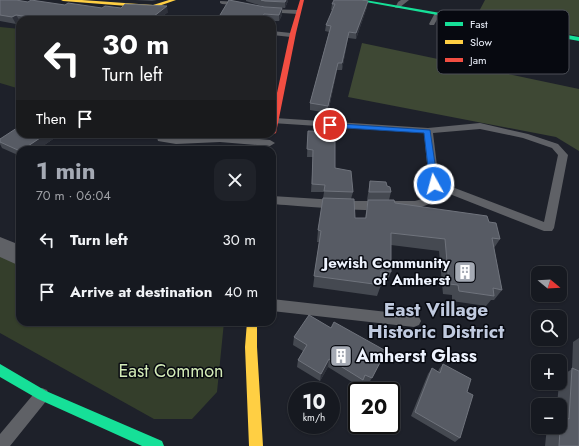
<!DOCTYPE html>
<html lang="en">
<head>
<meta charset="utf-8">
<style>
	body { margin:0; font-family:Jost,sans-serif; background:#1f2229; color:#f1f3f6; height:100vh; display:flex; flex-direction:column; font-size:15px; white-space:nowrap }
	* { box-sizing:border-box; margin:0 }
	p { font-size:13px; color:#9ea0a5 }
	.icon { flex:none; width:22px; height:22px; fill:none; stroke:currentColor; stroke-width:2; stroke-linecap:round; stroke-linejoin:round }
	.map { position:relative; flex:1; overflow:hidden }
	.details { position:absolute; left:16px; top:146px; width:260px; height:180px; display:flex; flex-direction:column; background:#161920; border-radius:12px; box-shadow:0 1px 3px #0004,0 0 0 1px #35383e }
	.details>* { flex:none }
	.banner { position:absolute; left:16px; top:16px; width:260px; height:122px; border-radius:12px; box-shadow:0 1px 3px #0004,0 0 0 1px #35383e; background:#202124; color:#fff; overflow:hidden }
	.needle { width:26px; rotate:108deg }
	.controls { position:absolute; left:531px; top:266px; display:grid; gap:8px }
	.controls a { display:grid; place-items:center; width:36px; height:36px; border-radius:8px; background:#161920; box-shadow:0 1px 3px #0004,0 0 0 1px #35383e; font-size:20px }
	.speed { position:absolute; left:288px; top:382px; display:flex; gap:8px; font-size:20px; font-weight:700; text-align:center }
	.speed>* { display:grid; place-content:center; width:52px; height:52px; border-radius:50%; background:#161920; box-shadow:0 1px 3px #0004,0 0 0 1px #35383e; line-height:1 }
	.speed small { font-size:10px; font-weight:400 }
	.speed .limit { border:2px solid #111; border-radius:6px; background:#fff; color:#111 }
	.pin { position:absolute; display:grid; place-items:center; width:34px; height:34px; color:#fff; margin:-17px; border:2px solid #fff; border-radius:50%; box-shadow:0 1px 4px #0007 }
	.me { position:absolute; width:44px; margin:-22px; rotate:353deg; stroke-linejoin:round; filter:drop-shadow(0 0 3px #0008) }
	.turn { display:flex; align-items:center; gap:14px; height:84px; padding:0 20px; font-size:18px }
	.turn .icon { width:52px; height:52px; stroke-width:2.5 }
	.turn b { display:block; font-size:28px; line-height:34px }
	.then { display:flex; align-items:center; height:38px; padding:0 20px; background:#0003; gap:8px; font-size:15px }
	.round { display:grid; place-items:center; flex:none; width:42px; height:42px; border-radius:12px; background:#1f2229 }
	.head { display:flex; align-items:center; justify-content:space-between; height:68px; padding:0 20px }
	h1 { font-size:24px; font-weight:700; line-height:30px; color:#a5aab4 }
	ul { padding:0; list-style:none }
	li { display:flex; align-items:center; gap:12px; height:52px; padding:0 20px }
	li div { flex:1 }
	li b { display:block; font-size:15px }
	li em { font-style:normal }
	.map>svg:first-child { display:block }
	.green { fill:#343e2b }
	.forest { fill:#3e4834 }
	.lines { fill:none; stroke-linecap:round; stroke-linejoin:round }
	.path { stroke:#5f6066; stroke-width:1.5; stroke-dasharray:0.5 2; stroke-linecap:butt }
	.lane { fill:#5f6166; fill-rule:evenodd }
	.street { fill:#5f6166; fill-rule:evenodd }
	.fast { fill:#16e098; fill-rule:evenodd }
	.slow { fill:#ffcf43; fill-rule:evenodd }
	.jam { fill:#f24e42; fill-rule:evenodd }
	.wall { fill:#454951 }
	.shaded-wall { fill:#2e313a }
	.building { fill:#575b64; stroke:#6f737c }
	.route { fill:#1a73e8; stroke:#114b97 }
	.labels { text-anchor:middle; stroke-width:3; stroke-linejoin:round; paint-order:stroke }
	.poi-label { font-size:15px; font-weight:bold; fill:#eef3fe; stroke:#070910; text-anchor:end }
	.near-poi-label { font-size:18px; font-weight:bold; fill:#eef3fe; stroke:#070910; text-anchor:start }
	.near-park-label { font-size:18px; fill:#d3ebb7; stroke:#070910 }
	.near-neighbourhood-label { font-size:19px; font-weight:bold; fill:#c0cadf; stroke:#070910 }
	.key { fill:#070910; stroke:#4c4f57; stroke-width:1 }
	.key-label { font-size:11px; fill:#eef3fe }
</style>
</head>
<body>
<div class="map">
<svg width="579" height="446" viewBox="0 0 579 446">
	<rect width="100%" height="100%" fill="#1e212a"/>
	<path class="green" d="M0,27L20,29V89L0,83Z
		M0,250L20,260V322H224L217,392L192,419H154L0,333Z"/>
	<path class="forest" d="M485,0H579V36L476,17Z
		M362,43L579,89V151L556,137L348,97Z"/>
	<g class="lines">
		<path class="path" d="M466,38L470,40
			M464,45L467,32"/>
		<path class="lane" d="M401,0H409L399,8H395L398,2Z
			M220,1L241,2L244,4L241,6L222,4L220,3Z
			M267,9L298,10L301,12L298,14L265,12V10Z
			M435,13L440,14L434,25H430L429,24Z
			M498,23L501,25L496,47L511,52V56L495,51L485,56L470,55L469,53L473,51H488L495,25Z
			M531,29L534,31L532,49L526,61V64L538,71L534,73L520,67L518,61L524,49L528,31Z
			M272,31L291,33L294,35L291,37L272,35Z
			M275,118L428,128L480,123L528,134L558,144L568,155L554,228L552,231H544L442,191C438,195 434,201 429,204C406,217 302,206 272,204V196L352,201H415L422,199L433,188L429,184L424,133L272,123V119ZM480,129L523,138L552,148L558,155L544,222L439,182L433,133Z
			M156,134H164L165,137L183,139L226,136L270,140L275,143L270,146L220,142L176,144L158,141Z
			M272,299L414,315L419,317L421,321L419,325L414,327L272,311Z
			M42,388L47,390L49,395L47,400L10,446H0V434L37,390Z"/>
		<path class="street" d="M0,237L20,245V266L0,257Z"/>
		<path class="fast" d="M355,0H365L579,37V41Z
			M0,364L46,391L162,441L164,446H142L38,399L0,377Z"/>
		<path class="slow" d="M61,0H82L153,5L169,0H176L153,8L63,1Z
			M247,322H257V347L263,446H249L245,347Z"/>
		<path class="jam" d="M300,0H304L296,33L276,133L272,135L269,134H272V116L290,33Z"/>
	</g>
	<path class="wall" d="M0,0L102,8H121L168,12L158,20H20V21L16,24L0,21Z
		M135,0H157L152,1Z
		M229,0L282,15L279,21H272V20H217Z
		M246,0H288V1L285,8L265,7L246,1Z
		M332,4L367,7L356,39L348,38L342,70H337L328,113L310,110V103L329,32L325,31L326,25L333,10H331Z
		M308,131L353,192L351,199L355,218H365L368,200L395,203L489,222L500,239L494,248L502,290L494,300H491L486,306L452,301V295L443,294L439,251L391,245V272L387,283L381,282V285L377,296L313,287L319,242H317L318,230L324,192H311L313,157H307Z
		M20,134H59V135L37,150H20V156L2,148L0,144V139Z
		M166,134H189L188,137L167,136Z
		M370,181L387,186L391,192L389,200H367Z
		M331,328L386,351L368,385L363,382L360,387L328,367L320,381L297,367L298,360L303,351L293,345L294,337Z
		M579,338V446H545L547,427H560V405H557L559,383H560V377L572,369L573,342Z
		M443,364L467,392L460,438L455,442L411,416L428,374L432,368L438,372L439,369Z"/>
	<path class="shaded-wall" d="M286,0H288V1L285,8V2Z
		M368,1L367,7L356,39V33Z
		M167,6L168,12L158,20H149Z
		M282,8V15L279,21V15Z
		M264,14V20H261Z
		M16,15L20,21L16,24L12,17Z
		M349,32L348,38L342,70V63Z
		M338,63L337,70L328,113V106Z
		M46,134H59V135L37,150H22Z
		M329,359L328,367L320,381L321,374Z"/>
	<path class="building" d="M0,0H16L28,2L31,0L65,5L68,3L102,8L105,6L121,8L125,4L167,6L149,20H68L55,18L52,20H48L16,15L12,17L0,15Z
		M229,0L265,7L282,8L279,15L264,14L261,20H217Z
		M261,0H286L285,2L265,1Z
		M334,0H362L368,1L356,33L349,32L342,63H338L328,106L310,103L331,26L326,25L335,4H332Z
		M20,126V134H46L22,150H20V151L0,142V139Z
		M308,131L335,132V168L351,171L353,192L324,191L325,185L312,184L313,150L307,149Z
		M370,181L386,182L387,186L390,187L391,192H369Z
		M323,198L354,199L355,218H366L368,200H394L395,203L487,216L489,222L496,223L500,239L492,238L502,290L493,288L494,296L459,291L458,285L449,284L445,239L391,233V272L381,271V285L314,276L321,231L318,230Z
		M309,315L331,328L334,322L386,351L372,378L365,375L363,380L329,359L321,374L298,360L307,345L294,337Z
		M443,364L471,379L467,392L473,395L460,438L415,412L432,368L440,373Z
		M572,368L579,371V446H559L561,415L569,419Z"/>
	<path class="route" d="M327,123L430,130L438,184L434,187L430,184L424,133L330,127L326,125Z"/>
	<defs>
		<g id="building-square" transform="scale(1.15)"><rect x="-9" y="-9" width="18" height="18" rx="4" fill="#a5aab4" stroke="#070910"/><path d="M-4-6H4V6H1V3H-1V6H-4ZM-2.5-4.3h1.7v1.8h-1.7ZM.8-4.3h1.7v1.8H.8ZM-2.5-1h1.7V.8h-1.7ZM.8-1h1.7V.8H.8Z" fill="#fff"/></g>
	</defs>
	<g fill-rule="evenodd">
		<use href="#building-square" x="465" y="272"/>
		<use href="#building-square" x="341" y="356"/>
	</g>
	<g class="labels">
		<g class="poi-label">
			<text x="450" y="268">Jewish Community<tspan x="450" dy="17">of Amherst</tspan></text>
		</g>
		<g class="near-poi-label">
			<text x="356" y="362">Amherst Glass</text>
		</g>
		<g class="near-park-label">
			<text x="171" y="377">East Common</text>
		</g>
		<g class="near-neighbourhood-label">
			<text x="436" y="316">East Village<tspan x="436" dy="22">Historic District</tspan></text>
		</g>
	</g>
	<rect x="437" y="10" width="132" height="64" rx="6" class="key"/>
	<rect x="445" y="22" width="18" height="4" fill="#16e098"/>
	<rect x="445" y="40" width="18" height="4" fill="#ffcf43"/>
	<rect x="445" y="58" width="18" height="4" fill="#f24e42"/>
	<g class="key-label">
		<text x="470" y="28">Fast</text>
		<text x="470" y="46">Slow</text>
		<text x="470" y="64">Jam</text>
	</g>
</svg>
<div class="controls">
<a><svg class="needle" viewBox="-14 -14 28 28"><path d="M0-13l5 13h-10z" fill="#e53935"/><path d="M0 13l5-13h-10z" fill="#9ea0a5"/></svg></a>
<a><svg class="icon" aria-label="search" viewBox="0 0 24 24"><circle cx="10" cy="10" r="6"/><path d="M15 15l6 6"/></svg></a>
<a>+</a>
<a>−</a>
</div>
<div class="speed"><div>10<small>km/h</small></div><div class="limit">20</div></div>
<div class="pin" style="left:330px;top:125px;background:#d93025"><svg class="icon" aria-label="arrive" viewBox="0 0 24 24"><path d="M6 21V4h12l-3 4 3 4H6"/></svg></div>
<svg class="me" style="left:434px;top:184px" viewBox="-20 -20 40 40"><circle r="17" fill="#1a73e8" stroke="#fff" stroke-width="3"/><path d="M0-11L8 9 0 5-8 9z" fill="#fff"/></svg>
<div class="banner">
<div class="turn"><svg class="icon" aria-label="left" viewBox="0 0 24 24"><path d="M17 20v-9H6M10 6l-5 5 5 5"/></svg><div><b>30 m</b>Turn left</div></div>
<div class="then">Then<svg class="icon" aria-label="arrive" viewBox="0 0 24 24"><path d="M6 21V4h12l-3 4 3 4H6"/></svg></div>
</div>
<section class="details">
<div class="head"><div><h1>1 min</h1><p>70 m · 06:04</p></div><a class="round"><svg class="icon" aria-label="close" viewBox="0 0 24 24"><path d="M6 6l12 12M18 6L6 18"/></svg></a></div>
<ul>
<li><svg class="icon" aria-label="left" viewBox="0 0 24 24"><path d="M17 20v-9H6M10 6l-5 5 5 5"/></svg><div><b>Turn left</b></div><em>30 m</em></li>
<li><svg class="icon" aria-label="arrive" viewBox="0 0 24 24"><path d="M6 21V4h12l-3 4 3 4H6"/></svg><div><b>Arrive at destination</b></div><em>40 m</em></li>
</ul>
</section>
</div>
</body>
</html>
